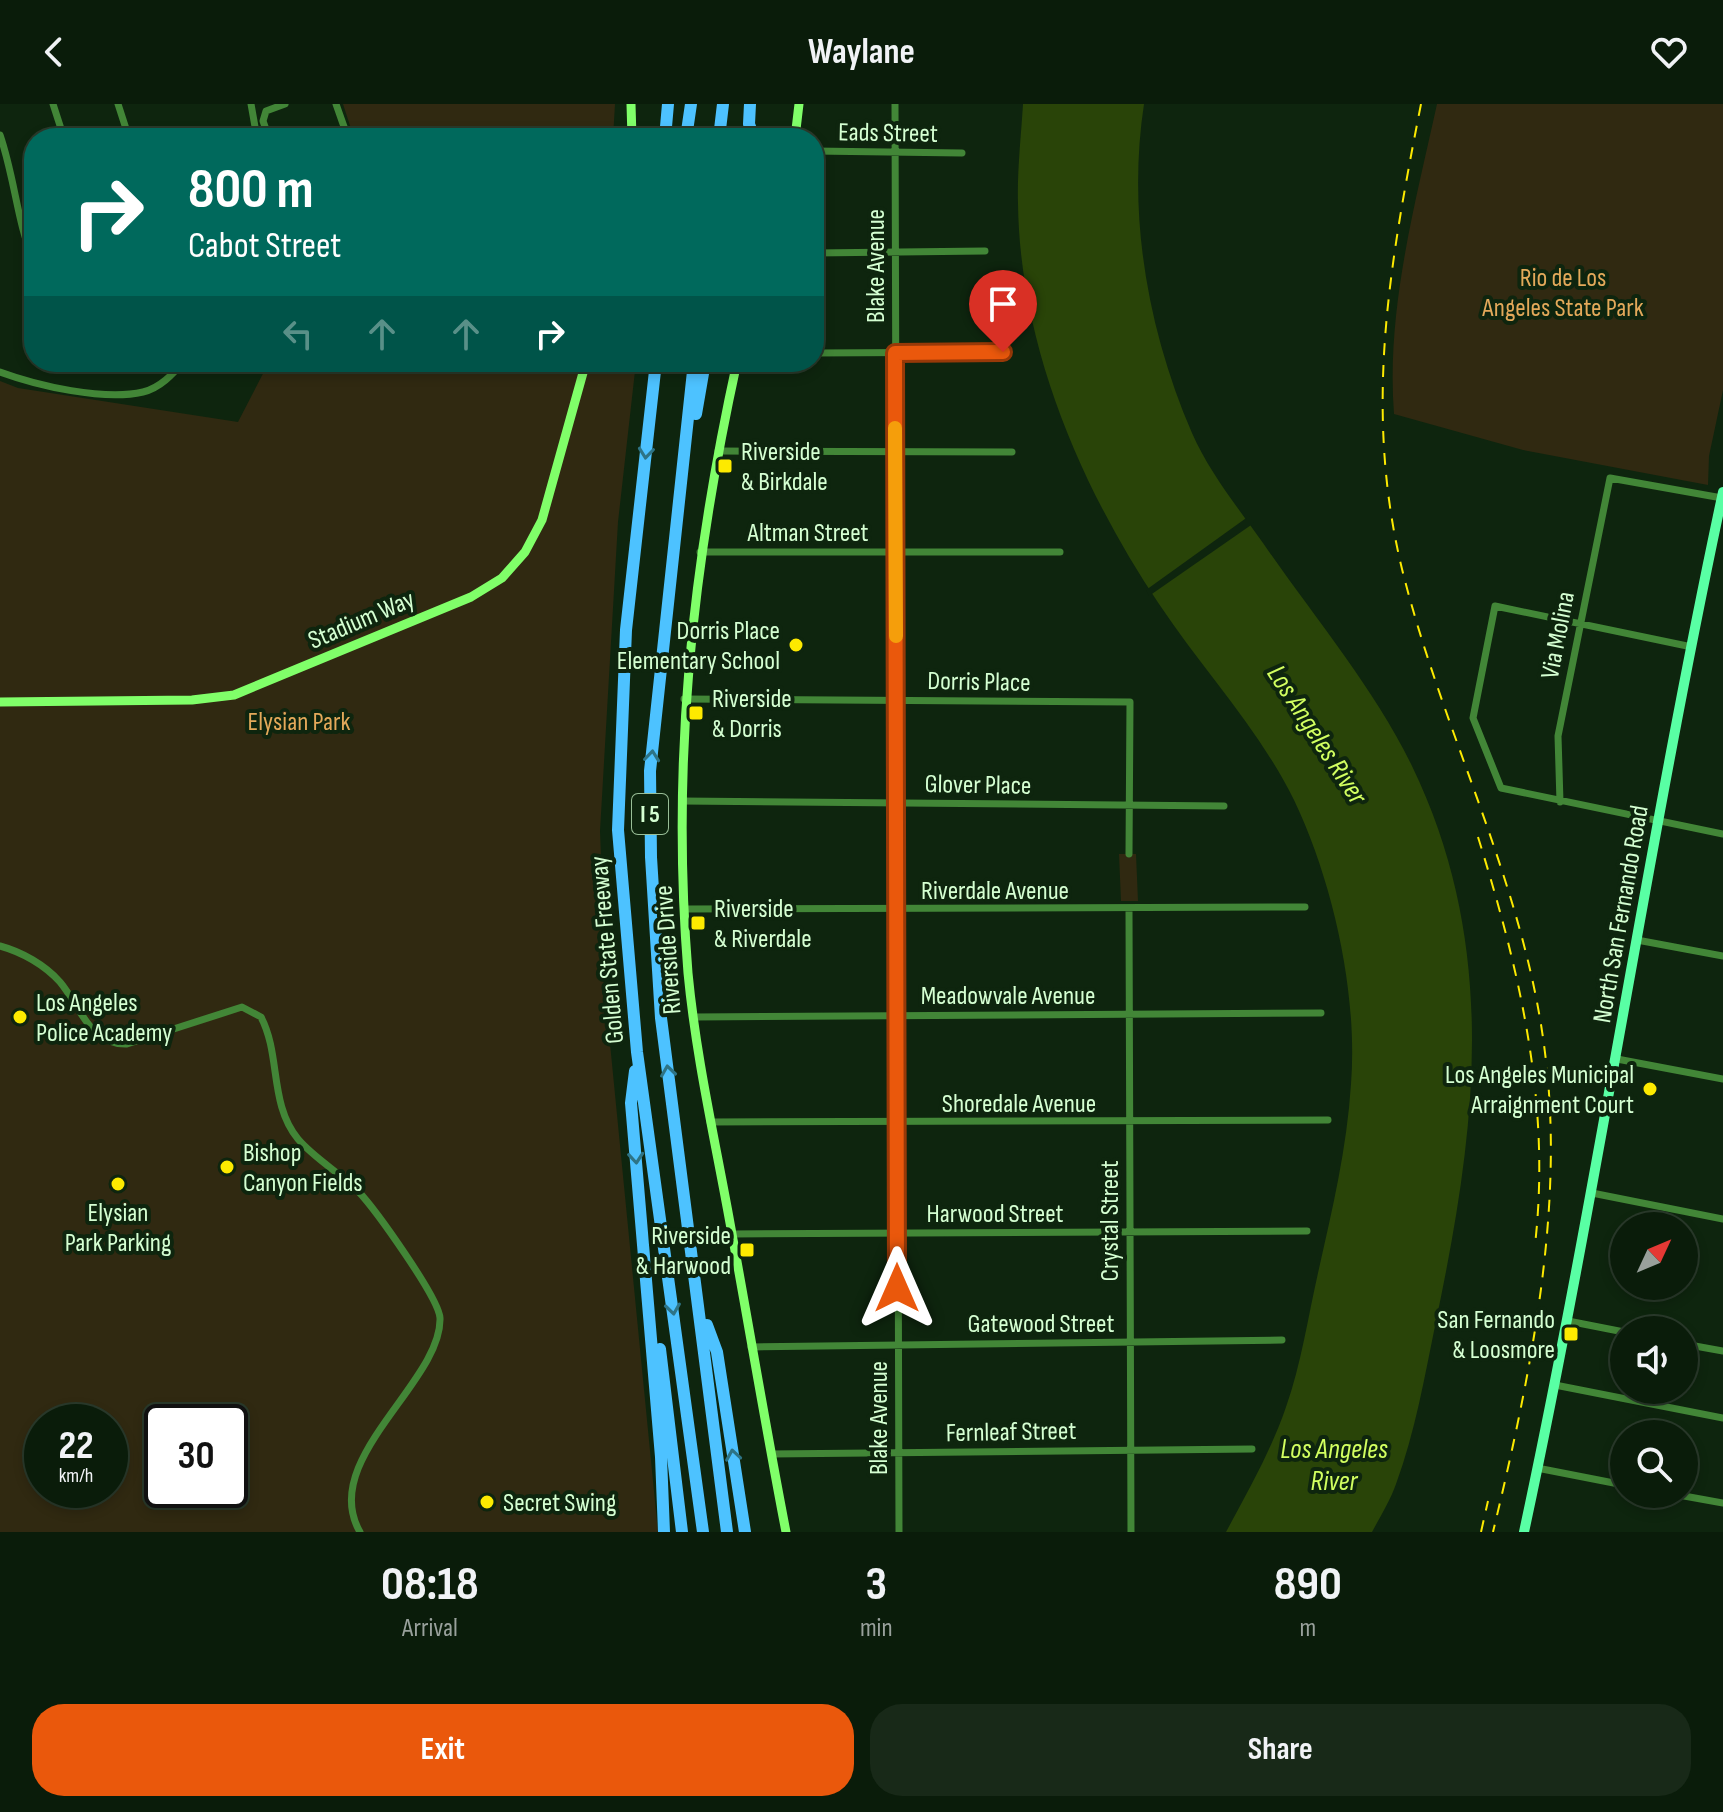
<!DOCTYPE html>
<html lang="en">
<head>
<meta charset="utf-8">
<style>
	body { margin:0; font-family:"Sofia Sans Condensed",sans-serif; background:#182918; color:#f1f3f6; height:100vh; display:flex; flex-direction:column; font-size:30px; white-space:nowrap }
	* { box-sizing:border-box; margin:0 }
	p { font-size:26px; color:#99a19c }
	.icon { flex:none; width:44px; height:44px; fill:none; stroke:currentColor; stroke-width:2; stroke-linecap:round; stroke-linejoin:round }
	.map { position:relative; height:1428px; overflow:hidden }
	.sheet { display:flex; flex-direction:column; background:#0a1c0a; flex:1 }
	.sheet>* { flex:none }
	.banner { position:absolute; left:24px; top:24px; width:800px; height:244px; border-radius:32px; box-shadow:0 4px 12px #0003,0 0 0 2px #2a3a2b; background:#00695c; color:#fff; overflow:hidden }
	.needle { width:52px; rotate:46deg }
	.buttons { position:absolute; left:1610px; top:1108px; display:grid; gap:16px }
	.buttons a { display:grid; place-items:center; width:88px; height:88px; border-radius:50%; background:#0a1c0a; box-shadow:0 4px 12px #0003,0 0 0 2px #2a3a2b; font-size:40px }
	.speed { position:absolute; left:24px; top:1300px; display:flex; gap:16px; font-size:40px; font-weight:700; text-align:center }
	.speed>* { display:grid; place-content:center; width:104px; height:104px; border-radius:50%; background:#0a1c0a; box-shadow:0 4px 12px #0003,0 0 0 2px #2a3a2b; line-height:1 }
	.speed small { font-size:20px; font-weight:400 }
	.speed .limit { border:4px solid #111; border-radius:12px; background:#fff; color:#111 }
	.pin { position:absolute; display:grid; place-items:center; width:68px; height:68px; color:#fff; margin:-82px -34px; border-radius:50% 50% 50% 0; rotate:-45deg; box-shadow:0 0 8px #0007 }
	.pin .icon { rotate:45deg }
	.me { position:absolute; width:88px; margin:-44px; rotate:0deg; stroke-linejoin:round; filter:drop-shadow(0 0 6px #0008) }
	.turn { display:flex; align-items:center; gap:28px; height:168px; padding:0 32px; font-size:36px }
	.turn .icon { width:104px; height:104px; stroke-width:2.5 }
	.turn b { display:block; font-size:56px; line-height:68px }
	.lanes { display:flex; align-items:center; height:76px; padding:0 32px; background:#0003; justify-content:center; gap:40px; direction:ltr }
	.lanes .off { opacity:.35 }
	.eta { display:flex; justify-content:space-evenly; align-items:center; height:136px; text-align:center }
	.eta b { font-size:48px; font-weight:700; line-height:56px }
	.primary-button { display:flex; gap:16px; margin-top:auto; padding:16px 32px }
	.primary-button a { flex:1; height:92px; border-radius:32px; background:#ea580c; color:#fff; font-size:32px; font-weight:700; line-height:92px; text-align:center }
	.primary-button a+a { background:#182918; color:#f1f3f6 }
	header { display:flex; justify-content:space-between; align-items:center; height:104px; padding:0 32px; background:#0a1c0a; font-size:36px; font-weight:700 }
	.map>svg:first-child { display:block }
	.green { fill:#302911; fill-rule:evenodd }
	.water { fill:#294408 }
	.pier { fill:#0e250e }
	.lines { fill:none; stroke-linecap:round; stroke-linejoin:round }
	.minor { stroke:#428637; stroke-width:7 }
	.secondary { stroke:#80ff69; stroke-width:9 }
	.primary { stroke:#59ffa4; stroke-width:10 }
	.motorway { stroke:#4dc2ff; stroke-width:12 }
	.rail { stroke:#fdea00; stroke-width:2; stroke-dasharray:12 10; stroke-linecap:butt }
	.oneway { stroke:#2e7486 }
	.route-casing { stroke:#983908; stroke-width:20 }
	.route { stroke:#ea580c; stroke-width:14 }
	.slow { stroke:#f59e0b; stroke-width:14 }
	.poi-dot { fill:#fdea00; stroke:#0e250e; stroke-width:3 }
	.labels { text-anchor:middle; stroke-width:8; stroke-linejoin:round; paint-order:stroke }
	.shield { fill:#0e250e; stroke:#99be97; stroke-width:2 }
	.shield-label { font-size:24px; font-weight:bold; fill:#d5ffd2 }
	.street-label { font-size:26px; fill:#d5ffd2; stroke:#0e250e }
	.park-label { font-size:26px; fill:#e3a95a; stroke:#0e250e }
	.poi-label { font-size:26px; fill:#d5ffd2; stroke:#0e250e; text-anchor:start }
	.water-label { font-size:28px; font-style:italic; fill:#d2ff60; stroke:#0e250e }
</style>
</head>
<body>
<header><svg class="icon" aria-label="back" viewBox="0 0 24 24"><path d="M15 5l-7 7 7 7"/></svg>Waylane<svg class="icon" aria-label="heart" viewBox="0 0 24 24"><path d="M12 20l-8-8c-3-5 5-10 8-4 3-6 11-1 8 4z"/></svg></header>
<div class="map">
<svg width="1723" height="1428" viewBox="0 0 1723 1428">
	<rect width="100%" height="100%" fill="#0e250e"/>
	<path class="green" d="M343,0H615L613,34H354Z
		M1437,0H1723V286L1709,352L1708,381L1523,346L1394,310C1386,206 1415,101 1437,0Z
		M269,258H636L618,418L600,727L607,909L658,1428H0V277L18,284L238,318ZM42,1318H110V1386H42ZM162,1318H230V1386H162Z
		M1119,750H1136L1138,797H1121Z"/>
	<path class="water" d="M1023,0H1144C1127,111 1148,227 1192,329C1209,368 1239,405 1263,439C1313,512 1373,582 1412,662C1500,844 1476,1026 1436,1217C1425,1271 1415,1329 1396,1380C1390,1397 1380,1413 1372,1428H1226C1248,1387 1271,1347 1286,1303C1301,1261 1308,1213 1318,1169C1332,1107 1347,1044 1351,980C1358,889 1333,778 1294,696C1259,625 1203,566 1159,500C1081,384 1020,242 1018,100C1017,67 1021,33 1023,0Z"/>
	<path class="pier" d="M1249,412L1254,419L1149,492L1146,486Z"/>
	<g class="lines">
		<path class="minor" d="M53,0L64,34
			M118,0L129,34
			M251,0L257,34
			M336,0L348,34
			M895,0L899,1428
			M0,31C15,75 17,118 34,159
			M269,34L263,17L266,7L285,0
			M814,47L962,49
			M814,149L985,147
			M814,249L1003,248
			M0,268C38,282 104,297 143,288C160,284 173,270 183,258
			M718,347L1012,348
			M700,448H1060
			M1692,543L1495,502L1473,614L1501,684L1723,730
			M684,595L1130,598L1129,750
			M682,697L1224,702
			M1560,698L1558,632L1610,374L1722,394
			M685,805L1305,803
			M1129,806L1131,1428
			M1637,836L1723,852
			M0,842C22,848 45,861 60,878C81,903 89,941 127,940L242,903L261,913C281,951 269,1000 298,1035C315,1055 339,1068 358,1087C375,1105 439,1194 440,1214C442,1278 318,1356 360,1428
			M694,913L1321,909
			M1617,955L1723,975
			M710,1018L1328,1016
			M1592,1089L1723,1115
			M732,1130L1307,1127
			M1568,1217L1624,1228
			M1684,1240L1723,1247
			M751,1243L1282,1236
			M1555,1281L1723,1314
			M771,1350L1252,1345
			M1537,1364L1624,1381
			M1673,1390L1723,1399"/>
		<path class="secondary" d="M631,0L632,34
			M795,34L799,0
			M737,258C692,463 671,659 688,869C696,953 715,1036 730,1119C749,1222 766,1325 786,1428
			M0,598L192,596L234,591L471,493L502,474L525,448L542,416L586,258"/>
		<path class="primary" d="M1524,1428C1598,1083 1649,733 1723,388"/>
		<path class="motorway" d="M750,0L749,20L754,34
			M665,34L668,0
			M686,34L691,0
			M719,34L723,0
			M656,258L626,526L618,726L637,948L703,1428
			M694,258L650,667L651,753L661,914L727,1428
			M696,310L705,258
			M635,967L631,999L661,1353L664,1428
			M707,1221L717,1248L745,1428
			M660,1245L682,1428"/>
		<path class="rail" d="M1421,0C1390,158 1363,304 1402,465C1443,631 1527,785 1546,957C1564,1111 1529,1278 1493,1428
			M1478,733C1520,868 1551,999 1535,1141
			M1481,1428L1488,1397"/>
	</g>
	<defs><path id="oneway-chevron" d="M-2-3.5L2.5 0L-2 3.5" fill="none" stroke-width="1.6" stroke-linecap="round" stroke-linejoin="round" transform="scale(2)"/></defs>
	<g class="oneway">
		<use href="#oneway-chevron" transform="translate(646 349) rotate(96)"/>
		<use href="#oneway-chevron" transform="translate(652 652) rotate(-84)"/>
		<use href="#oneway-chevron" transform="translate(668 967) rotate(-98)"/>
		<use href="#oneway-chevron" transform="translate(636 1054) rotate(85)"/>
		<use href="#oneway-chevron" transform="translate(673 1205) rotate(82)"/>
		<use href="#oneway-chevron" transform="translate(733 1351) rotate(-99)"/>
	</g>
	<g class="lines">
		<g class="route-casing">
			<path id="route" d="M897,1184L895,249L1003,248"/>
		</g>
		<use href="#route" class="route"/>
		<path class="slow" d="M895,324L896,532"/>
	</g>
	<g class="poi-dot">
		<rect x="717" y="354" width="16" height="16" rx="4"/>
		<circle cx="796" cy="541" r="8"/>
		<rect x="688" y="601" width="16" height="16" rx="4"/>
		<rect x="690" y="811" width="16" height="16" rx="4"/>
		<circle cx="20" cy="913" r="8"/>
		<circle cx="1650" cy="985" r="8"/>
		<circle cx="227" cy="1063" r="8"/>
		<circle cx="118" cy="1080" r="8"/>
		<rect x="739" y="1138" width="16" height="16" rx="4"/>
		<rect x="1563" y="1222" width="16" height="16" rx="4"/>
		<circle cx="487" cy="1398" r="8"/>
	</g>
	<g class="labels">
		<rect class="shield" x="632" y="690" width="36" height="40" rx="6"/>
		<g class="shield-label">
			<text x="650" y="718">I 5</text>
		</g>
		<g class="street-label">
			<text transform="translate(888 28) rotate(1)" y="9">Eads Street</text>
			<text transform="translate(875 162) rotate(-90)" y="9">Blake Avenue</text>
			<text x="808" y="437">Altman Street</text>
			<text transform="translate(361 515) rotate(-23)" y="9">Stadium Way</text>
			<text transform="translate(1557 531) rotate(-79)" y="9">Via Molina</text>
			<text transform="translate(979 577) rotate(1)" y="9">Dorris Place</text>
			<text transform="translate(978 680) rotate(1)" y="9">Glover Place</text>
			<text x="995" y="795">Riverdale Avenue</text>
			<text transform="translate(1620 810) rotate(-80)" y="9">North San Fernando Road</text>
			<text transform="translate(606 846) rotate(-95)" y="9">Golden State Freeway</text>
			<text transform="translate(667 846) rotate(-94)" y="9">Riverside Drive</text>
			<text x="1008" y="900">Meadowvale Avenue</text>
			<text x="1019" y="1008">Shoredale Avenue</text>
			<text x="995" y="1118">Harwood Street</text>
			<text transform="translate(1109 1117) rotate(-90)" y="9">Crystal Street</text>
			<text x="1041" y="1228">Gatewood Street</text>
			<text transform="translate(878 1314) rotate(-90)" y="9">Blake Avenue</text>
			<text transform="translate(1011 1327) rotate(-1)" y="9">Fernleaf Street</text>
		</g>
		<g class="park-label">
			<text x="1563" y="182">Rio de Los<tspan x="1563" dy="30">Angeles State Park</tspan></text>
			<text x="299" y="626">Elysian Park</text>
		</g>
		<g class="poi-label">
			<text x="741" y="356">Riverside<tspan x="741" dy="30">&amp; Birkdale</tspan></text>
			<text x="780" y="535" text-anchor="end">Dorris Place<tspan x="780" dy="30">Elementary School</tspan></text>
			<text x="712" y="603">Riverside<tspan x="712" dy="30">&amp; Dorris</tspan></text>
			<text x="714" y="813">Riverside<tspan x="714" dy="30">&amp; Riverdale</tspan></text>
			<text x="36" y="907">Los Angeles<tspan x="36" dy="30">Police Academy</tspan></text>
			<text x="1634" y="979" text-anchor="end">Los Angeles Municipal<tspan x="1634" dy="30">Arraignment Court</tspan></text>
			<text x="243" y="1057">Bishop<tspan x="243" dy="30">Canyon Fields</tspan></text>
			<text x="118" y="1117" text-anchor="middle">Elysian<tspan x="118" dy="30">Park Parking</tspan></text>
			<text x="731" y="1140" text-anchor="end">Riverside<tspan x="731" dy="30">&amp; Harwood</tspan></text>
			<text x="1555" y="1224" text-anchor="end">San Fernando<tspan x="1555" dy="30">&amp; Loosmore</tspan></text>
			<text x="503" y="1407">Secret Swing</text>
		</g>
		<g class="water-label">
			<text transform="translate(1318 630) rotate(57)" y="10">Los Angeles River</text>
			<text x="1334" y="1354">Los Angeles<tspan x="1334" dy="32">River</tspan></text>
		</g>
	</g>
</svg>
<div class="buttons">
<a><svg class="needle" viewBox="-14 -14 28 28"><path d="M0-13l5 13h-10z" fill="#e53935"/><path d="M0 13l5-13h-10z" fill="#99a19c"/></svg></a>
<a><svg class="icon" aria-label="sound" viewBox="0 0 24 24"><path d="M4 9h4l5-4v14l-5-4H4zM17 9q2 3 0 6"/></svg></a>
<a><svg class="icon" aria-label="search" viewBox="0 0 24 24"><circle cx="10" cy="10" r="6"/><path d="M15 15l6 6"/></svg></a>
</div>
<div class="speed"><div>22<small>km/h</small></div><div class="limit">30</div></div>
<div class="pin" style="left:1003px;top:248px;background:#d93025"><svg class="icon" aria-label="arrive" viewBox="0 0 24 24"><path d="M6 21V4h12l-3 4 3 4H6"/></svg></div>
<svg class="me" style="left:897px;top:1184px" viewBox="-20 -20 40 40"><path d="M0-17L14 15 0 8-14 15z" fill="#ea580c" stroke="#fff" stroke-width="4"/></svg>
<div class="banner">
<div class="turn"><svg class="icon" aria-label="right" viewBox="0 0 24 24"><path d="M7 20v-9h11M14 6l5 5-5 5"/></svg><div><b>800 m</b>Cabot Street</div></div>
<div class="lanes"><svg class="icon off" aria-label="left" viewBox="0 0 24 24"><path d="M17 20v-9H6M10 6l-5 5 5 5"/></svg><svg class="icon off" aria-label="ahead" viewBox="0 0 24 24"><path d="M12 20V5M6 11l6-6 6 6"/></svg><svg class="icon off" aria-label="ahead" viewBox="0 0 24 24"><path d="M12 20V5M6 11l6-6 6 6"/></svg><svg class="icon" aria-label="right" viewBox="0 0 24 24"><path d="M7 20v-9h11M14 6l5 5-5 5"/></svg></div>
</div>
</div>
<section class="sheet">
<div class="eta">
<div><b>08:18</b><p>Arrival</p></div>
<div><b>3</b><p>min</p></div>
<div><b>890</b><p>m</p></div>
</div>
<div class="primary-button"><a>Exit</a><a>Share</a></div>
</section>
</body>
</html>
